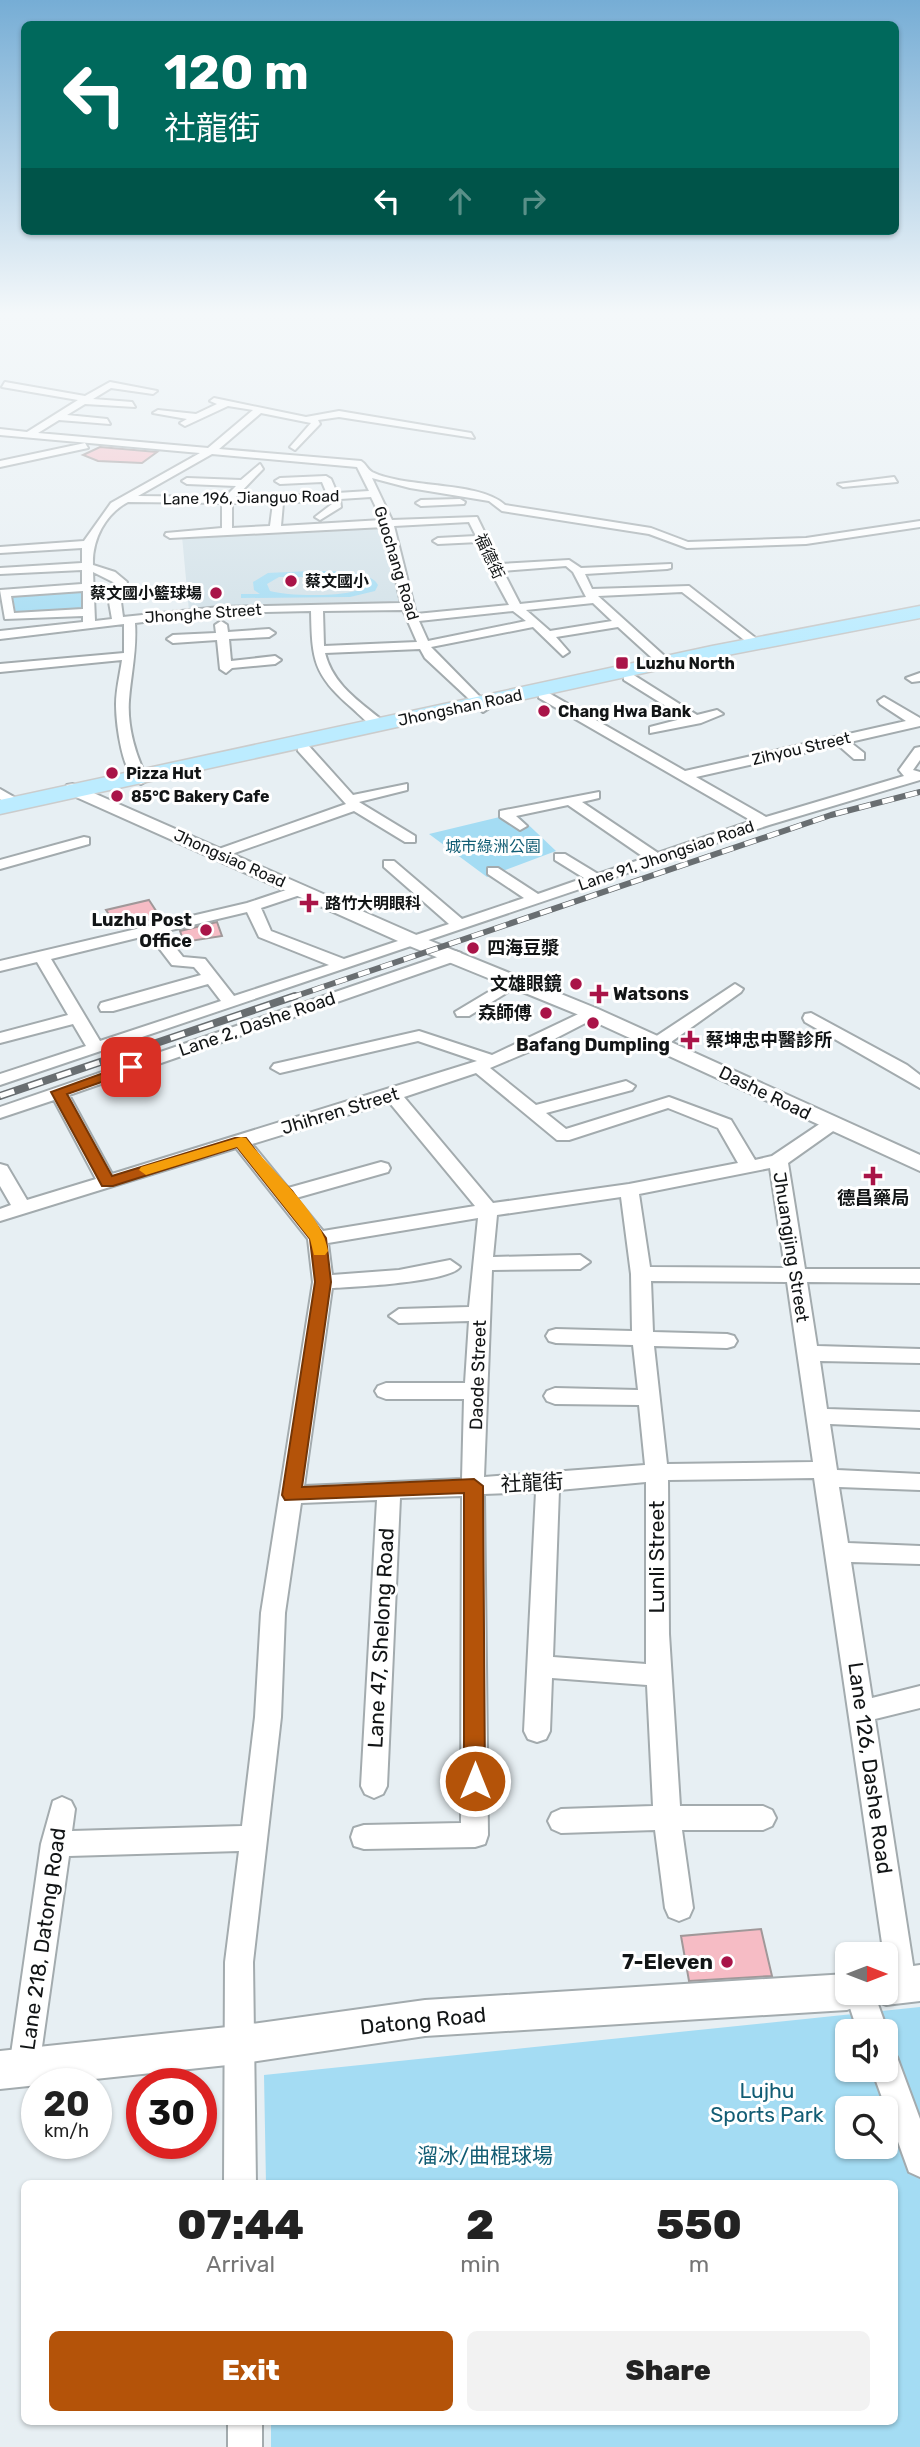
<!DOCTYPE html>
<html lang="en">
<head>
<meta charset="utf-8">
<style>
	body { margin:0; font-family:Rubik,"Noto Sans TC",sans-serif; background:#f2f2f2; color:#222; height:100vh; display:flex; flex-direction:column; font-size:26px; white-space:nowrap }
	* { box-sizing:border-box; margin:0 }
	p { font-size:23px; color:#767676 }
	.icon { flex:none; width:38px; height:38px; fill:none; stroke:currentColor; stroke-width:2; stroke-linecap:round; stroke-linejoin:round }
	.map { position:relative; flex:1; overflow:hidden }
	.sheet { position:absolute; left:21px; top:2180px; width:877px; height:245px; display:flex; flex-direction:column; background:#fff; border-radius:10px; box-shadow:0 2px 5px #0004 }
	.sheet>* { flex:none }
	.guide { position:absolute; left:21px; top:21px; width:878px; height:214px; border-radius:10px; box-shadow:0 2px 5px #0004; background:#00695c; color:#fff; overflow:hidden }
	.needle { width:46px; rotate:90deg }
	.controls { position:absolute; left:835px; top:1942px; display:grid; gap:14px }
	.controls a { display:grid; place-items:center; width:63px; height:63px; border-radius:10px; background:#fff; box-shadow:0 2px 5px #0004; font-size:35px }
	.speed { position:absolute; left:21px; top:2068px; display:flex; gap:14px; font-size:35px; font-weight:700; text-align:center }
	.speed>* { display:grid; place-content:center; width:91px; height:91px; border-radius:50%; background:#fff; box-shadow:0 2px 5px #0004; line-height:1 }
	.speed small { font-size:18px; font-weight:400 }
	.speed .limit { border:10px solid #d22; background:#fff; color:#111 }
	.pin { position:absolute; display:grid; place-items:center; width:60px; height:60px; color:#fff; margin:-30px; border-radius:14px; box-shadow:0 4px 10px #0006 }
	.me { position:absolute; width:77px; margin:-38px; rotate:0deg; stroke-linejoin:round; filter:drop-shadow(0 0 5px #0008) }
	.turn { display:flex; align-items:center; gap:24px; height:147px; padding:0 28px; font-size:32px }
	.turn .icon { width:91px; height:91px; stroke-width:2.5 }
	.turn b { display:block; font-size:49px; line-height:60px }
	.lanes { display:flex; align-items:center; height:66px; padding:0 28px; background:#0003; justify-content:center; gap:35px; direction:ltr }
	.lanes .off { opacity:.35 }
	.eta { display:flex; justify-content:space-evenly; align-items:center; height:119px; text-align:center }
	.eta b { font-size:42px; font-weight:800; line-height:49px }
	.action { display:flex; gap:14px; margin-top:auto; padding:14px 28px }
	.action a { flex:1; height:80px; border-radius:10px; background:#b45309; color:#fff; font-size:28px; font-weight:800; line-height:80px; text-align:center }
	.action a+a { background:#f2f2f2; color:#222 }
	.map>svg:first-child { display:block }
	.built { fill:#d2e1e8 }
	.green { fill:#a4dcf3; fill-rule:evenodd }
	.building { fill:#f6bcc5; stroke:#a09899; stroke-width:2 }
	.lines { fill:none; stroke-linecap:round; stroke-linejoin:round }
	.minor-casing { stroke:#a3abae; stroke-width:4 }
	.tertiary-casing { stroke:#a3abae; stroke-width:4 }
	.primary-casing { stroke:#cbcccc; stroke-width:3 }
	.minor { fill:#fff; fill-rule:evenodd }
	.tertiary { fill:#fff; fill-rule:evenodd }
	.primary { fill:#bcecff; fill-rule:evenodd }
	.rail-far1-casing { stroke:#696e71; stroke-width:6 }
	.rail-casing { stroke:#696e71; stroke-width:8 }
	.rail-far1 { stroke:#fff; stroke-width:4.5; stroke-dasharray:12; stroke-linecap:butt }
	.rail { stroke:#fff; stroke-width:5; stroke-dasharray:15; stroke-linecap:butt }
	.route { fill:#b45309; stroke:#753606; stroke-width:2 }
	.slow { fill:#f59e0b }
	.poi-dot { fill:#a91448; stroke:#fff; stroke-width:2.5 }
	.labels { text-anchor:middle; stroke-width:6; stroke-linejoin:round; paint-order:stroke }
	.far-street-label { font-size:16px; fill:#121516; stroke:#fff }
	.far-poi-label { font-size:16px; font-weight:bold; fill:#121516; stroke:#fff; text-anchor:start }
	.far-park-label { font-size:16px; fill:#125d74; stroke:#fff }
	.poi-label { font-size:18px; font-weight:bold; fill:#121516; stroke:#fff; text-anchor:end }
	.street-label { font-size:18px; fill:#121516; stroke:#fff }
	.near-street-label { font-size:21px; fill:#121516; stroke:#fff }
	.near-poi-label { font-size:21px; font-weight:bold; fill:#121516; stroke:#fff; text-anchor:end }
	.near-park-label { font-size:21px; fill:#125d74; stroke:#fff }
</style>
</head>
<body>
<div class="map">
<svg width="920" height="2447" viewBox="0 0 920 2447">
	<rect width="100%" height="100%" fill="#e7eff3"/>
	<path class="built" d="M376,526L403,601L189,611L182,536Z"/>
	<path class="green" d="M268,573C291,573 368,564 378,585L375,591L350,597L241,598V594H260L254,590L253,582ZM279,577H350L367,584C358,599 286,596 270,591L267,584Z
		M81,590V610L16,614L12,594Z
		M516,813L556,851L487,877L429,834Z
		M920,2007V2447H271V2422H894V2184H266L264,2075ZM847,2032H886V2070H847ZM847,2109H886V2147H847Z"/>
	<path class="building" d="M100,447L157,452L142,463L98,461L83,455Z
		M149,900L160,917L118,928L106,910Z
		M217,922L222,936L184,942L180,931Z
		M761,1929L772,1976L689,1981L681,1936Z"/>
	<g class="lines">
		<g class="minor-casing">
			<path id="minor" d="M5,382L85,396L110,382L157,391L153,394L111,388L93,399L132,402L135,407L85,404L67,415L107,419L110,424L59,420L38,433L208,448L253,410L228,406L185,426L180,423L187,419L153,413L158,410L196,414L217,404L210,401L214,398L306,417L339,411L471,433L474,438L339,417L318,420L320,424L295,450L290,447L311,423L261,413L219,449L361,461C366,464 367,469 372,472C407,489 480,481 505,505L651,528L688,542L806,538L920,521V527L806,544L687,548L649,534L502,511L489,501L410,488L372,478L392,520L477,517L500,564L569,560L581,568L671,564V568L667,569L585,574L592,589L689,586L762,643L752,646L682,592L598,596L670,661V667H662L618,627L556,637L569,652L563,656L533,627L431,647L488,705L489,708L483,712L425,658L420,649L325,653C333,685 359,701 383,721V727L378,728C368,725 360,715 352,708C313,674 312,660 311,611L220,613L135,623C137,650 131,674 129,700C127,727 136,757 148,780L141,784C122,778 116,722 116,704C116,690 120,674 122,660L0,672V664L124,653V624L0,639V631L83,622V616L5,619L0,590L82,584V570L0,574V568L82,563V548L0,553V547L84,541L111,503L200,453L0,435V429L27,432L78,400L2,387ZM212,454L357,467L369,491L337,493L331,479L326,476L280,478L275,481L280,484L322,482L327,494L236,497L263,469L260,464L241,480L187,478L182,481L187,484L236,486L225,497L138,496ZM371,497L382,520L281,526L283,503L330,500L332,504L315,517L320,520L341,507L340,499ZM128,502L222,503V528L166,533L165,535L170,538L384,527L401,603L220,607L123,617L121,602L127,582L115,572L93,565C92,540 105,514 128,502ZM232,503H273L270,526L232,528ZM469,522L476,536L438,538L433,541L438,544L479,542L489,568L509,605L416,614L394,526ZM566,566L573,572L586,597L520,604L503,571ZM93,572L115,583L109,602L112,619L95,621ZM83,591V609L14,613L11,596ZM593,603L612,621L550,631L526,610ZM403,610L417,642L324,646L323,611ZM513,611L526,621L428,641L419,621Z
				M85,443L88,448L0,467V461Z
				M894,477L897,482L843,487L838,484Z
				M460,499L465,502L464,504L421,506L416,503L421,500Z
				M221,621L227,625L228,632L269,629L275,633L269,637L229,639L231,661L275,656L281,660L275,664L232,668L226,673L220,669L217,640L173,643L167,639L173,635L216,633L215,625Z
				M920,673V681L912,682L906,678Z
				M624,674H632L697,715L717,710L723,714L701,723L650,733V727L685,718L624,680Z
				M539,692H547L685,771L906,721L880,704L878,701L884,697L920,718V726L850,742L864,753V759H854L838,745L696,777L766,817L904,776L899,770L915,748L920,747V760L913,770L920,772V780L769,825L0,1085V1074L86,1046L73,1024L0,1043V1033L68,1015L37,962L0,971V961L247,903L301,885L306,887V893L261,908L271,931L344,959L449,924L384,867V861H394L462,919L524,898L488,874V868H498L538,894L584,878L555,860V854H565L598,874L645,858L568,805L516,816L527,826L520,830L500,817V811L599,792V798L582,802L658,853L752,821L539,698ZM247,912L259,937L329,965L234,996L205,959L183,957L163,932ZM149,935L172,965L194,967L201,975L101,1003L99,1007L101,1011H113L208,984L221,1001L100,1041L51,959Z
				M298,745H308L353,795L407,784V790L359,802L415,836V842H405L354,811L226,856H216V850L346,804L298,751Z
				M0,789L21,801V807H11L0,799Z
				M84,837L89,838V844L0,869V860Z
				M455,951L461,953V959L69,1095L112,1174L477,1061L418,1041L280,1073L271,1068L274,1064L419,1031L492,1055L591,1008L597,1009L599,1013L597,1017L535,1049L490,1068L536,1105L626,1081L635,1086L632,1090L546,1113L566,1129L669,1097L731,1120L755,1160L772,1156L824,1121H836L839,1125L836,1129L788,1163L805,1269H920V1283L807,1282L817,1346L920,1349V1363L820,1361L827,1409L920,1412V1428L830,1424L837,1470L920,1474V1490L839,1487L848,1543L920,1546V1564L851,1562L872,1698L920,1686V1708L875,1719L916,1984L912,1994L902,1998L892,1994L888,1984L814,1478L668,1480L669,1634L680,1806H763L772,1810L776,1818L772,1826L763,1830H682L693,1908L689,1917L679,1921L669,1917L665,1908L655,1830L561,1833L552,1829L548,1821L552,1813L561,1809L653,1806L647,1685L552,1678L550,1731L546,1739L537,1742L528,1739L524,1731L536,1492L484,1494L488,1835L485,1844L475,1847L364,1849L354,1846L351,1837L354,1828L364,1825L461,1823L462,1496L400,1498L387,1786L383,1794L374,1798L365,1794L361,1786L377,1500L301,1503L285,1613L281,1717L253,1962L256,2184H224L225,1962L239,1851L69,1856L39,2068L35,2079L24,2083L13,2079L9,2068L41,1844L53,1801L62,1797L71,1801L75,1809L72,1831L242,1826L255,1717L261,1613L313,1282L308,1239L236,1148L0,1221V1209L11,1205L0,1186V1164L7,1166L27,1200L96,1179L54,1100L0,1118V1107ZM476,1073L557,1140H569L668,1108L718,1128L738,1163L629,1184L493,1203L404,1097ZM389,1102L475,1206L323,1231L296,1198L388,1172L390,1168L388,1164L381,1162L288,1188L252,1144ZM770,1168L785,1268L650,1267L639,1194ZM621,1197L631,1274L632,1331L556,1329L549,1331L546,1336L549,1341L556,1343L633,1345L638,1390L555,1388L547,1391L544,1396L547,1401L555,1404L639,1405L645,1465L484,1477L492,1270L580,1269L590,1262L580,1255L493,1257L497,1215ZM478,1218L469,1307L399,1309L389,1316L399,1323L469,1321L465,1383H386L378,1386L375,1391L378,1396L386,1399H464L462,1479L304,1486L332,1288C354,1287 450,1282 460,1267L450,1260L399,1270L332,1275L328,1243ZM651,1281L787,1282L813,1462L667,1464L654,1346L727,1348L734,1346L737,1341L734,1336L727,1334L653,1332ZM646,1482V1664L553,1657L559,1490Z
				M515,976L523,981L521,984L469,1016H457L455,1012Z
				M735,984L743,989L741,992L664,1047H652L650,1043L652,1039Z
				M811,1013L907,1065L920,1075V1088L805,1022L803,1018L805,1014Z
				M847,1987V1993H874L888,2032L886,2037V2032H858L845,1993Z
				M886,2053L897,2057L920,2119V2177L909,2172L872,2070H886Z
				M228,2422H262V2447H228Z"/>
		</g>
		<g class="tertiary-casing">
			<path id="tertiary" d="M73,784L421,937L598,1009L920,1155V1171L584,1017L407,945L67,793L64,789L67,785Z
				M920,1965V2001L886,2005L873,2000L870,1993H886V1970Z
				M847,1974V1993H865L860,2005L847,2010L425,2036L237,2064L0,2089V2051L237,2026L425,2000Z"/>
		</g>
		<g class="primary-casing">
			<path id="primary" d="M920,606V618L712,658L0,814V800L712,646Z"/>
		</g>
		<use href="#minor" class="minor"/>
		<use href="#tertiary" class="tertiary"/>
		<use href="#primary" class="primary"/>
		<g class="rail-far1-casing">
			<path id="rail-far1" d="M290,998L831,815L920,792"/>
		</g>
		<g class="rail-casing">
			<path id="rail" d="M0,1096L295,996"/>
		</g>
		<use href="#rail-far1" class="rail-far1"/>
		<use href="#rail" class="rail"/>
	</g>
	<linearGradient id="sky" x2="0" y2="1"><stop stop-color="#76add5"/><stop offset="0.48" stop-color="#f4f8fa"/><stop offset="1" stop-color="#f4f8fa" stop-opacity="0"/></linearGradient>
	<rect width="920" height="653" fill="url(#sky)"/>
	<path class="route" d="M131,1063L136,1064V1070L67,1094L112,1176L235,1138H246L268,1167L292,1191L326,1238L331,1282L302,1487L474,1479L483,1486L485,1781L482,1788L475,1791L467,1788L464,1781V1493L285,1500L282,1495L315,1282L310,1239L237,1147L113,1186H102L51,1092Z"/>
	<path class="slow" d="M241,1137L246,1138C269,1169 323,1214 328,1251L325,1255H314L310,1239L237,1147L146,1175L139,1170L141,1167Z"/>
	<g class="poi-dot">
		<circle cx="291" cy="581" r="7"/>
		<circle cx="216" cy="593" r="7"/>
		<rect x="615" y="656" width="14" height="14" rx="3.5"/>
		<circle cx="544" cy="711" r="7"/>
		<circle cx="112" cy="773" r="7"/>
		<circle cx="117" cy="796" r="7"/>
		<path d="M305.5 892.5h7v7h7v7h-7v7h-7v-7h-7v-7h7z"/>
		<circle cx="206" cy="930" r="7"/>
		<circle cx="473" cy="948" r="7"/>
		<circle cx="576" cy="984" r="7"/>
		<path d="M595.5 983.5h7v7h7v7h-7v7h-7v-7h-7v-7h7z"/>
		<circle cx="546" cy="1013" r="7"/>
		<circle cx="593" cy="1023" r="7"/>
		<path d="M686.5 1029.5h7v7h7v7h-7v7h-7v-7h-7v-7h7z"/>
		<path d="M869.5 1165.5h7v7h7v7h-7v7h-7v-7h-7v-7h7z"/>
		<circle cx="727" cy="1962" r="7"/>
	</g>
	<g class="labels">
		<g class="far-street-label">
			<text transform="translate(251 497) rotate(-1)" y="6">Lane 196, Jianguo Road</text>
			<text transform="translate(490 556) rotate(65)" y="6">福德街</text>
			<text transform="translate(397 563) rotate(73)" y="6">Guochang Road</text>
			<text transform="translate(203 613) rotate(-4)" y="6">Jhonghe Street</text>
			<text transform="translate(460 707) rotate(-12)" y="6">Jhongshan Road</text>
			<text transform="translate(801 748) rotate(-13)" y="6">Zihyou Street</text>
			<text transform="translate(666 855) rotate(-19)" y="6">Lane 91, Jhongsiao Road</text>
			<text transform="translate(230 858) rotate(24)" y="6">Jhongsiao Road</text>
		</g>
		<g class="far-poi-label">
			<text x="305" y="587">蔡文國小</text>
			<text x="202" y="599" text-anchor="end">蔡文國小籃球場</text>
			<text x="636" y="669">Luzhu North</text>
			<text x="558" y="717">Chang Hwa Bank</text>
			<text x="126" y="779">Pizza Hut</text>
			<text x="131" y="802">85°C Bakery Cafe</text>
			<text x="325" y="909">路竹大明眼科</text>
		</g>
		<g class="far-park-label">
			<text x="493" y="852">城市綠洲公園</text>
		</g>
		<g class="poi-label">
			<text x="192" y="926">Luzhu Post<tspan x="192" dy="21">Office</tspan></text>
			<text x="487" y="954" text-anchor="start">四海豆漿</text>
			<text x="562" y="990">文雄眼鏡</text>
			<text x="613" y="1000" text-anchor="start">Watsons</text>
			<text x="532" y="1019">𡘙師傅</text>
			<text x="706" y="1046" text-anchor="start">蔡坤忠中醫診所</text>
			<text x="593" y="1051" text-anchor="middle">Bafang Dumpling</text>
			<text x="873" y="1204" text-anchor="middle">德昌藥局</text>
		</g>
		<g class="street-label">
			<text transform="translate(257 1024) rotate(-19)" y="6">Lane 2, Dashe Road</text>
			<text transform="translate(765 1093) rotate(26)" y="6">Dashe Road</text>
			<text transform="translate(340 1111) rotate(-17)" y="6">Jhihren Street</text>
			<text transform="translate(791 1247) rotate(81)" y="6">Jhuangjing Street</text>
			<text transform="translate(478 1375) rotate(-88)" y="6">Daode Street</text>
		</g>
		<g class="near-street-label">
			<text transform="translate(532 1483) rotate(-3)" y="7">社龍街</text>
			<text transform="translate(657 1557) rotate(-90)" y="7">Lunli Street</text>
			<text transform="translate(381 1638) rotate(-87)" y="7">Lane 47, Shelong Road</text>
			<text transform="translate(870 1768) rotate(82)" y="7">Lane 126, Dashe Road</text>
			<text transform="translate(43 1939) rotate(-82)" y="7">Lane 218, Datong Road</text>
			<text transform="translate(423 2021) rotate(-6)" y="7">Datong Road</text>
		</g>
		<g class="near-poi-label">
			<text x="713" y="1969">7-Eleven</text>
		</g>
		<g class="near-park-label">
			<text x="767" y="2098">Lujhu<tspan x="767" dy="24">Sports Park</tspan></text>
			<text x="485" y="2163">溜冰/曲棍球場</text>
		</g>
	</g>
</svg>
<div class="controls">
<a><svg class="needle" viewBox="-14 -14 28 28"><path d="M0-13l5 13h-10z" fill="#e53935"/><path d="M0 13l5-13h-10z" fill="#767676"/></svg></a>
<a><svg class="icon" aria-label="sound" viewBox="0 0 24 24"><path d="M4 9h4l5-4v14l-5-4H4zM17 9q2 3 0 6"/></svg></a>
<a><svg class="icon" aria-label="search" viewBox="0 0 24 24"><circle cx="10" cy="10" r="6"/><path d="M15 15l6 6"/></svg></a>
</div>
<div class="speed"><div>20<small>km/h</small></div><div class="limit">30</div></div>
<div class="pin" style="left:131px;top:1067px;background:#d93025"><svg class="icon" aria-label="arrive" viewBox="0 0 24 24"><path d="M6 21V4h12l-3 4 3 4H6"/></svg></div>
<svg class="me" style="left:475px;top:1781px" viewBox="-20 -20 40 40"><circle r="17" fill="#b45309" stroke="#fff" stroke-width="3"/><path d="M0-11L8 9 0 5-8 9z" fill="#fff"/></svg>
<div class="guide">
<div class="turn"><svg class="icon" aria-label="left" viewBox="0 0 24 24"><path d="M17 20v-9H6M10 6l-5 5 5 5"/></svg><div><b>120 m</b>社龍街</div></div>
<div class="lanes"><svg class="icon" aria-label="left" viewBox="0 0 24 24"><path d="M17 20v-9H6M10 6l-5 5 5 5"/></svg><svg class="icon off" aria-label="ahead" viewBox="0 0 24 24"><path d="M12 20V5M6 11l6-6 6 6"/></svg><svg class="icon off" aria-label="right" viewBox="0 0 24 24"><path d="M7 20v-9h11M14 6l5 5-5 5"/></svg></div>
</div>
<section class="sheet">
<div class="eta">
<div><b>07:44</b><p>Arrival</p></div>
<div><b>2</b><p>min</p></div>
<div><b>550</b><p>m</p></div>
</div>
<div class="action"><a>Exit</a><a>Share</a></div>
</section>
</div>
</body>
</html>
